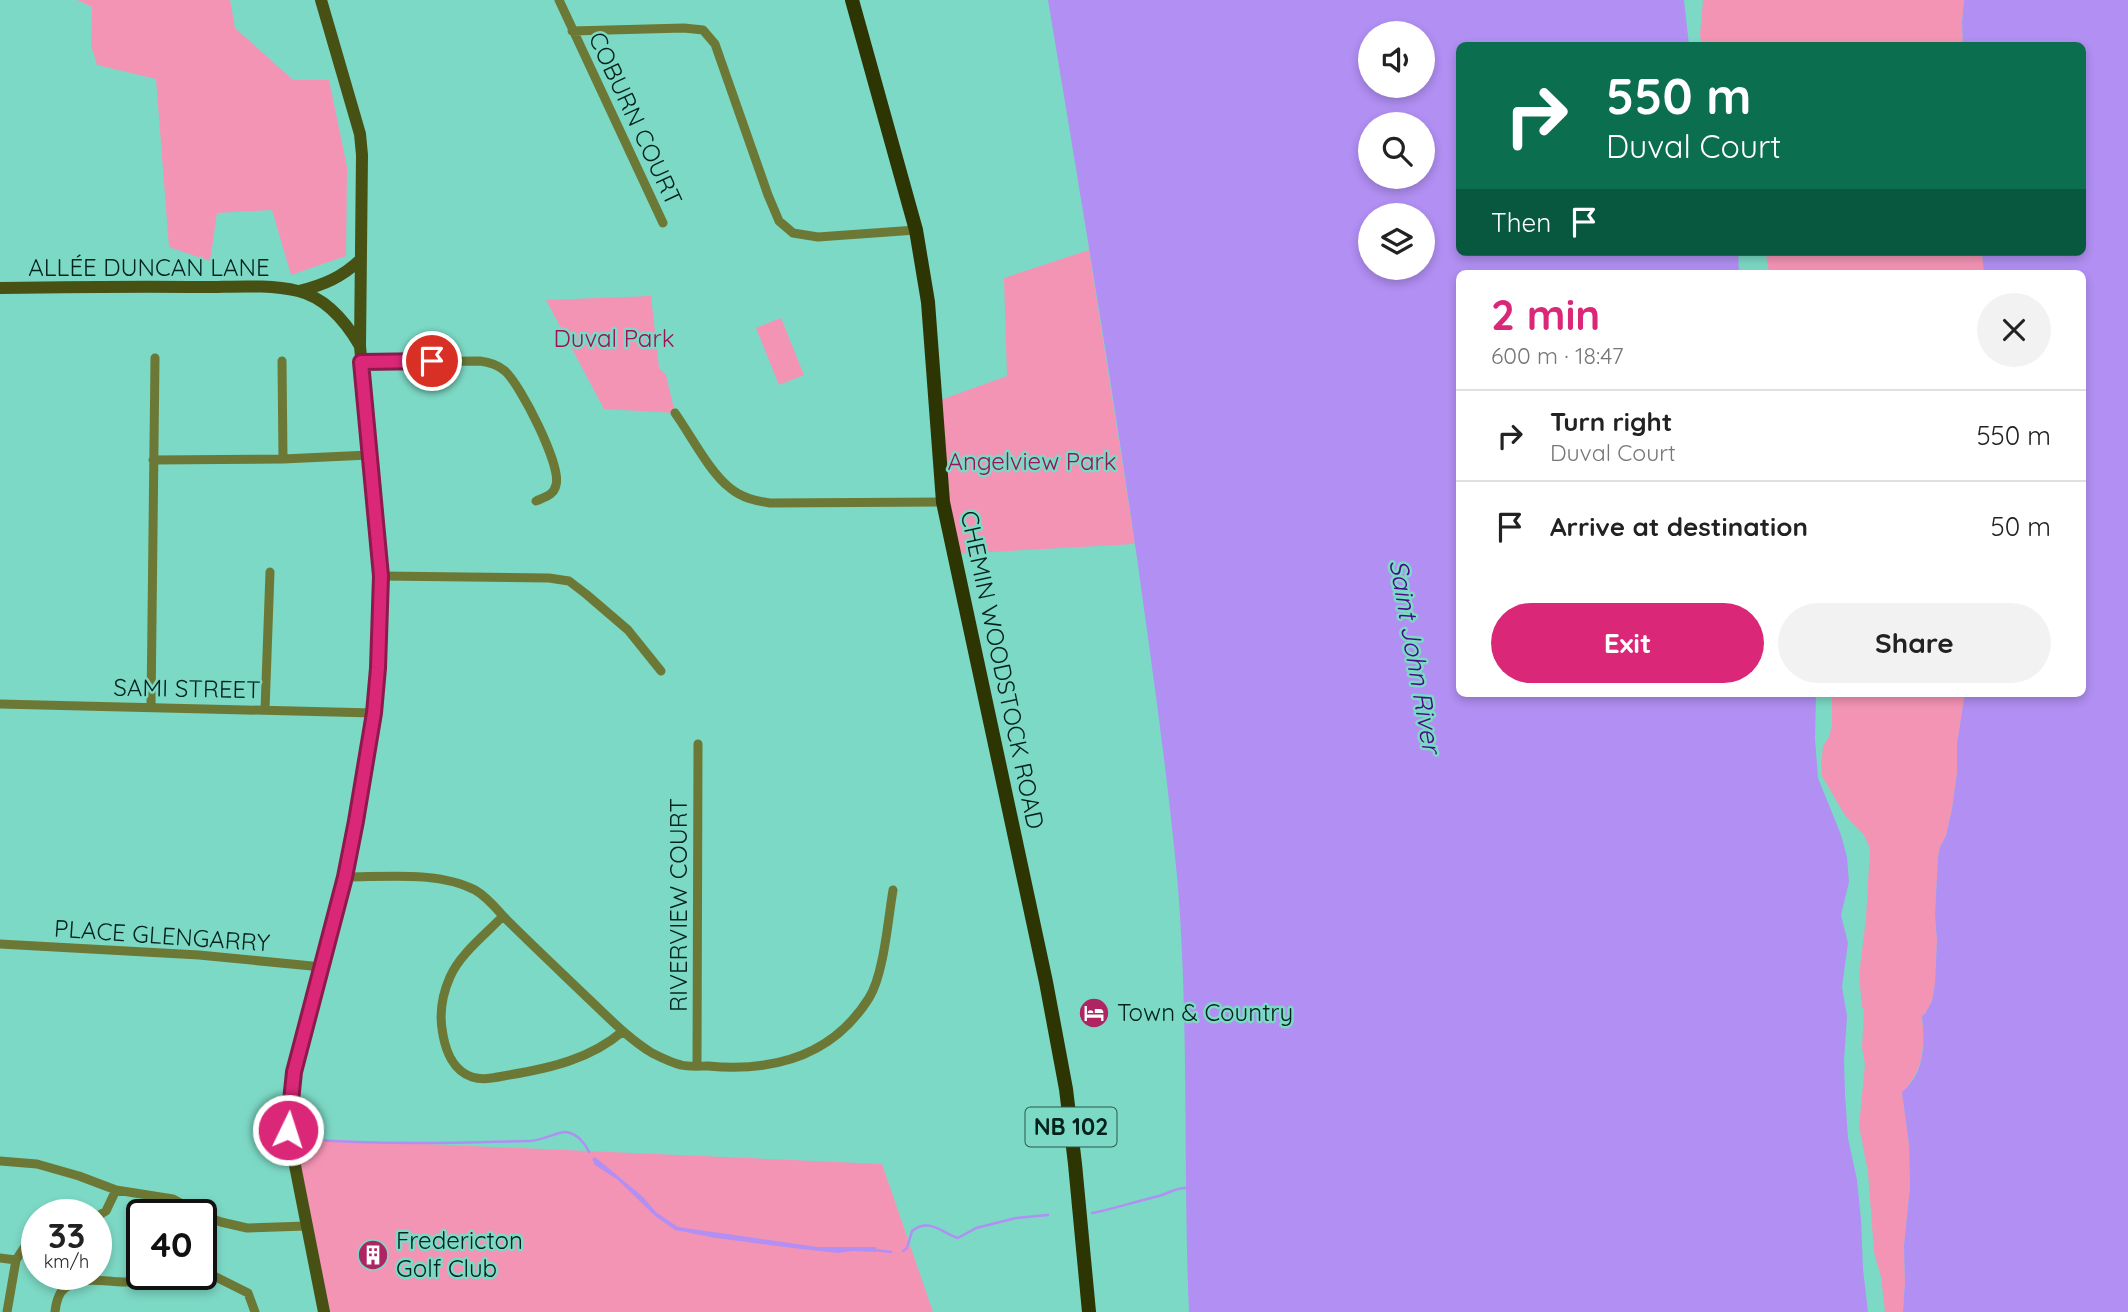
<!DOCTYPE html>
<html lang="en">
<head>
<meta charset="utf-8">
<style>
	body { margin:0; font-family:Quicksand,sans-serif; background:#f2f2f2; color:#222; height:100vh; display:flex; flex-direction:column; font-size:26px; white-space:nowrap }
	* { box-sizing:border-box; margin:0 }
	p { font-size:23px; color:#767676 }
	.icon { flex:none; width:38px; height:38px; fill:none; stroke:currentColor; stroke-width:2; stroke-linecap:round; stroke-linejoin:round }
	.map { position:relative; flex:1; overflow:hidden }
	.details { position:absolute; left:1456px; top:270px; width:630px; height:427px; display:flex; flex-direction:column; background:#fff; border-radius:10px; box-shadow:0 4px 10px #0003 }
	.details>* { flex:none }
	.guide { position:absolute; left:1456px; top:42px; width:630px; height:214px; border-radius:10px; box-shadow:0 4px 10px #0003; background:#0b6e4f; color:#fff; overflow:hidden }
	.fabs { position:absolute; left:1358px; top:21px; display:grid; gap:14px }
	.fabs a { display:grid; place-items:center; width:77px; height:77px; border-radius:50%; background:#fff; box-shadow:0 4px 10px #0003; font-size:35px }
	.speed { position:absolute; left:21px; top:1199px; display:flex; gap:14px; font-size:35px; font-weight:700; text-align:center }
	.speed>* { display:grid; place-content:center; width:91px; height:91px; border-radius:50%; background:#fff; box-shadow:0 4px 10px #0003; line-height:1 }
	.speed small { font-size:18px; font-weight:400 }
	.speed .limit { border:4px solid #111; border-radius:10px; background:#fff; color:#111 }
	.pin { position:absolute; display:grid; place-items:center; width:60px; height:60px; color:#fff; margin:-30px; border:4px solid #fff; border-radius:50%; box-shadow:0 2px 7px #0007 }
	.me { position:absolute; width:77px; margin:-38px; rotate:4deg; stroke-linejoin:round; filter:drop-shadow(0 0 5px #0008) }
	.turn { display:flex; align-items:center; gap:24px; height:147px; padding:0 35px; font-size:32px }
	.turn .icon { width:91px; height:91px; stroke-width:2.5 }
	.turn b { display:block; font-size:49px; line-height:60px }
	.then { display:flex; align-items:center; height:66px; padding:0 35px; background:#0003; gap:14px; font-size:26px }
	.round { display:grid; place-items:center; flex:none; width:74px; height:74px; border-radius:37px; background:#f2f2f2 }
	.head { display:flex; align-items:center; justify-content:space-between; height:119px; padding:0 35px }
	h1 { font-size:42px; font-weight:700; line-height:52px; color:#db2777 }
	.cta { display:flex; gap:14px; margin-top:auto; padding:14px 35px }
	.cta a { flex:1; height:80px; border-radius:42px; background:#db2777; color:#fff; font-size:28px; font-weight:700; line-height:80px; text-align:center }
	.cta a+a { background:#f2f2f2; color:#222 }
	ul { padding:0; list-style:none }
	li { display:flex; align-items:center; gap:21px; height:91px; padding:0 35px; border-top:2px solid #e0e0e0 }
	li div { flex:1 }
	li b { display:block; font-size:26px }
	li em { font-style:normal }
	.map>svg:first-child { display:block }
	.green { fill:#f494b5 }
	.water { fill:#b18ff3; fill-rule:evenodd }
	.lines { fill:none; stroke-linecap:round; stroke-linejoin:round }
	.stream { stroke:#b18ff3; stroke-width:2.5 }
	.street { stroke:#6c7936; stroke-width:9 }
	.secondary { stroke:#475114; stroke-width:12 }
	.primary { stroke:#2d3502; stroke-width:14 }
	.route-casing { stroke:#8e194d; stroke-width:18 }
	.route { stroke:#db2777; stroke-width:12 }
	.labels { text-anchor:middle; stroke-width:5; stroke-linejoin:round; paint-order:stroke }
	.shield { fill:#7cd9c5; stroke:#28594f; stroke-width:2 }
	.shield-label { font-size:23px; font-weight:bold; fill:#04221c }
	.street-label { font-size:24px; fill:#04221c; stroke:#7cd9c5 }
	.park-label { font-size:24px; fill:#9c1256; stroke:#7cd9c5 }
	.poi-label { font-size:24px; fill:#04221c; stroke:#7cd9c5; text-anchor:start }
	.water-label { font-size:26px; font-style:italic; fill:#480a85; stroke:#7cd9c5 }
</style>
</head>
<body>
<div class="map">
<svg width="2128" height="1312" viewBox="0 0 2128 1312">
	<rect width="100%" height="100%" fill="#7cd9c5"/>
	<path class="green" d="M77,0H230L235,28L293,80H329L347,167L346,256L291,275L272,210L217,213L210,261L169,247L156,79L97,65L91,45L92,7Z
		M1703,0H1964L1962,23L1963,45L1702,46L1700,35Z
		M1089,250L1135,544L954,554L935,402L1007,376L1004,278Z
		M1766,252H1982L1984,273H1772L1768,268Z
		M651,296L659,368L666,375L675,413L604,409L546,300Z
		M781,318L804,375L779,385L756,328Z
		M1832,693H1965L1957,744V773L1952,809L1946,836L1940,847L1938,857L1935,915L1937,940L1935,984L1932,1001L1925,1014L1922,1017C1925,1045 1924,1071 1902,1092L1909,1144L1910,1187L1904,1246L1905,1283L1903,1312H1885L1881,1277L1874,1252L1868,1172L1859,1126L1865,1064L1862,1048L1864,1010L1862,1007L1859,975L1866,918L1870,848L1864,835L1844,814L1822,776L1821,766L1823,746L1829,737L1832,725Z
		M291,1138L882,1164L933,1312H324Z"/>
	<path class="water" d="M1048,0H1684L1689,45L1460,46V252H1738L1739,273H1460V693H1816L1815,739L1818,778L1841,835L1847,857L1849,882L1841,915L1848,943L1842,987L1847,1016L1844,1061L1845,1094L1848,1138L1857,1180L1861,1220L1863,1269L1868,1312H1189C1183,1171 1189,1028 1178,887C1168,777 1152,667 1137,558C1110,371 1079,186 1048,0ZM1370,33H1423V86H1370ZM1370,124H1423V177H1370ZM1370,215H1423V268H1370Z
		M1964,0H2128V1312H1903L1905,1282L1904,1246L1910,1187L1909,1144L1902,1092C1925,1073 1925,1044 1922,1016L1925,1014L1932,1001L1935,984L1937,940L1935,915L1938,857L1940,847L1946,836L1952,809L1957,773V744L1965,693H2082V273H1984L1982,252H2082V46L1963,45L1962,23Z
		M595,1157L642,1196L657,1213L678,1227L817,1247H876V1252L853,1251L838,1253L801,1249L716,1238L675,1230L655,1216L618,1180L595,1165L592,1159Z"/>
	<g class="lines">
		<path class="stream" d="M303,1139C379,1145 453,1143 529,1141C542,1141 557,1132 565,1132C577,1133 584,1142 589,1152
			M1092,1213C1114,1209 1137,1201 1159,1196C1169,1193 1175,1188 1186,1188
			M875,1250L891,1252
			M903,1251L907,1248L912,1231C929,1217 942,1233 958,1238L976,1228L1016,1218L1048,1215"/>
		<path class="street" d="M559,0L663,223
			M572,31L684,28L703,30L715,44L768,195L779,221L793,233L818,237L916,230
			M282,361L283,459
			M361,362L480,361C489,362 498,365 505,371C520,384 562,466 556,485C554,495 545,497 536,501
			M675,413C690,434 710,473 730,488C742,498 756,501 770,503L943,502
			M153,460L283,459L369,455
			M381,576L549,578L569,581L586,594L628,630L661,671
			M0,704L374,713
			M151,707L155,358
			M265,710L270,572
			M345,877C385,877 439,871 475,890C486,896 495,907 503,916C532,945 562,973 591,1001C610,1019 629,1039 652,1053C660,1057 672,1063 681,1065C689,1067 699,1066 708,1066C773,1072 832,1057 869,998C884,974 888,919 893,890
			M503,916C485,935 460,954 450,977C442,995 439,1016 443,1035C446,1052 454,1071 472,1077C484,1081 497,1077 509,1075C550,1068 591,1059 623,1031
			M0,944L199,955L322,967
			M697,1065L698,744
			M0,1161L37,1164L79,1176L116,1190L173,1199L202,1215L221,1222L247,1228L306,1226
			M96,1217L106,1211L116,1190
			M0,1258L16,1260L37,1228
			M201,1260L206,1255L213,1219
			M197,1274L216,1277L248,1293L255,1312
			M7,1312L16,1260
			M55,1312C56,1303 58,1293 65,1288C82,1275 105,1282 124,1282C144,1282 164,1281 183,1274"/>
		<path class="secondary" d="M321,0L360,134L362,155L360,346L381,576L380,645L374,713L364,783L345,877L294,1072L288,1130L324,1312
			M0,288C67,287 135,286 202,287C233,287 268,284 298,291C327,298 346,322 360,346
			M299,291C324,285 342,277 360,260"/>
		<path class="primary" d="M852,0L916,230L928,302L943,502L1046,982L1066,1089L1075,1164L1089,1312"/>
	</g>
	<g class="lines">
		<g class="route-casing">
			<path id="route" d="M288,1130L294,1072L345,877L356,821L374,713L378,668L381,576L361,362L432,361"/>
		</g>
		<use href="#route" class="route"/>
	</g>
	<defs>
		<g id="hotel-disc" transform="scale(1.575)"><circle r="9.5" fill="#af2564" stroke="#7cd9c5"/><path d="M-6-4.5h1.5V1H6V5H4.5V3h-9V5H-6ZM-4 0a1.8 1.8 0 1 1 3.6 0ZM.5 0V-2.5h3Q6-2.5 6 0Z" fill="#fff"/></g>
		<g id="building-disc" transform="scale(1.575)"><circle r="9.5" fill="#af2564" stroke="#7cd9c5"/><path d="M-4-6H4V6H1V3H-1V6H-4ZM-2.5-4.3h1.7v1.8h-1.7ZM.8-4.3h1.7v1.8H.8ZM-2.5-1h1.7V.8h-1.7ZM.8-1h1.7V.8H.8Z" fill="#fff"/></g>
	</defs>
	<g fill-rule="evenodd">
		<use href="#hotel-disc" x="1094" y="1013"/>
		<use href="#building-disc" x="373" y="1255"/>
	</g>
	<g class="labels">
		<rect class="shield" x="1025.5" y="1107.5" width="91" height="39" rx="5"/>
		<g class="shield-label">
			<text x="1071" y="1135">NB 102</text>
		</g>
		<g class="street-label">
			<text transform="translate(635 119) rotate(65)" y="8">COBURN COURT</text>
			<text x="149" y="276">ALLÉE DUNCAN LANE</text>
			<text transform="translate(1002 670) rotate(78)" y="8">CHEMIN WOODSTOCK ROAD</text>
			<text transform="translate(187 689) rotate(1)" y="8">SAMI STREET</text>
			<text transform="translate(679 905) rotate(-90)" y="8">RIVERVIEW COURT</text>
			<text transform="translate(162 936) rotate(4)" y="8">PLACE GLENGARRY</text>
		</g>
		<g class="park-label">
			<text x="614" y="347">Duval Park</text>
			<text x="1032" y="470">Angelview Park</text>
		</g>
		<g class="poi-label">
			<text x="1117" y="1021">Town &amp; Country</text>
			<text x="396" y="1249">Fredericton<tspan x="396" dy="28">Golf Club</tspan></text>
		</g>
		<g class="water-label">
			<text transform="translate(1415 656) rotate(80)" y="9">Saint John River</text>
		</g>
	</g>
</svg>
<div class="fabs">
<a><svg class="icon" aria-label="sound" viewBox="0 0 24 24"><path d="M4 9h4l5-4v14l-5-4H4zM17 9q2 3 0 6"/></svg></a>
<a><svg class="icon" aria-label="search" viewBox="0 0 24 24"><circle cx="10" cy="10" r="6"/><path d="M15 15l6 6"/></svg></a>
<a><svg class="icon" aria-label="layers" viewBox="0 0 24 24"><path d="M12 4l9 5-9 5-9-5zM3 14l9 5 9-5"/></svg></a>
</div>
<div class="speed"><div>33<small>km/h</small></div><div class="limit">40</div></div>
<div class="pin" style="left:432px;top:361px;background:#d93025"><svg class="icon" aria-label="arrive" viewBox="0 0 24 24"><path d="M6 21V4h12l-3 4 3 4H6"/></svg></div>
<svg class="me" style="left:288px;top:1130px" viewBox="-20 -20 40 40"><circle r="17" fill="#db2777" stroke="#fff" stroke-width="3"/><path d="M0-11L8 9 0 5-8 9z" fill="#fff"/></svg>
<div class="guide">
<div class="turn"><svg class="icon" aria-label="right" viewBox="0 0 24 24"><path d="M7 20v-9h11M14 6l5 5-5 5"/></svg><div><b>550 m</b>Duval Court</div></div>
<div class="then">Then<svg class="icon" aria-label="arrive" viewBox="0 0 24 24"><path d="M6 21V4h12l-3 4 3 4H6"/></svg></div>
</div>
<section class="details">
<div class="head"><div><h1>2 min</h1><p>600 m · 18:47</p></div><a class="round"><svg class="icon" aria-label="close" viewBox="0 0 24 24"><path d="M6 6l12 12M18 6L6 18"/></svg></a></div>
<ul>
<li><svg class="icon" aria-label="right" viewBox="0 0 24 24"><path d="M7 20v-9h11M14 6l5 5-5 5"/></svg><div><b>Turn right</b><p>Duval Court</p></div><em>550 m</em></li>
<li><svg class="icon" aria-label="arrive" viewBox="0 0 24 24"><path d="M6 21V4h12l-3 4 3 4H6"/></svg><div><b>Arrive at destination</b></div><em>50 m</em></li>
</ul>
<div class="cta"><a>Exit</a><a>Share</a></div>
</section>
</div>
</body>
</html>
